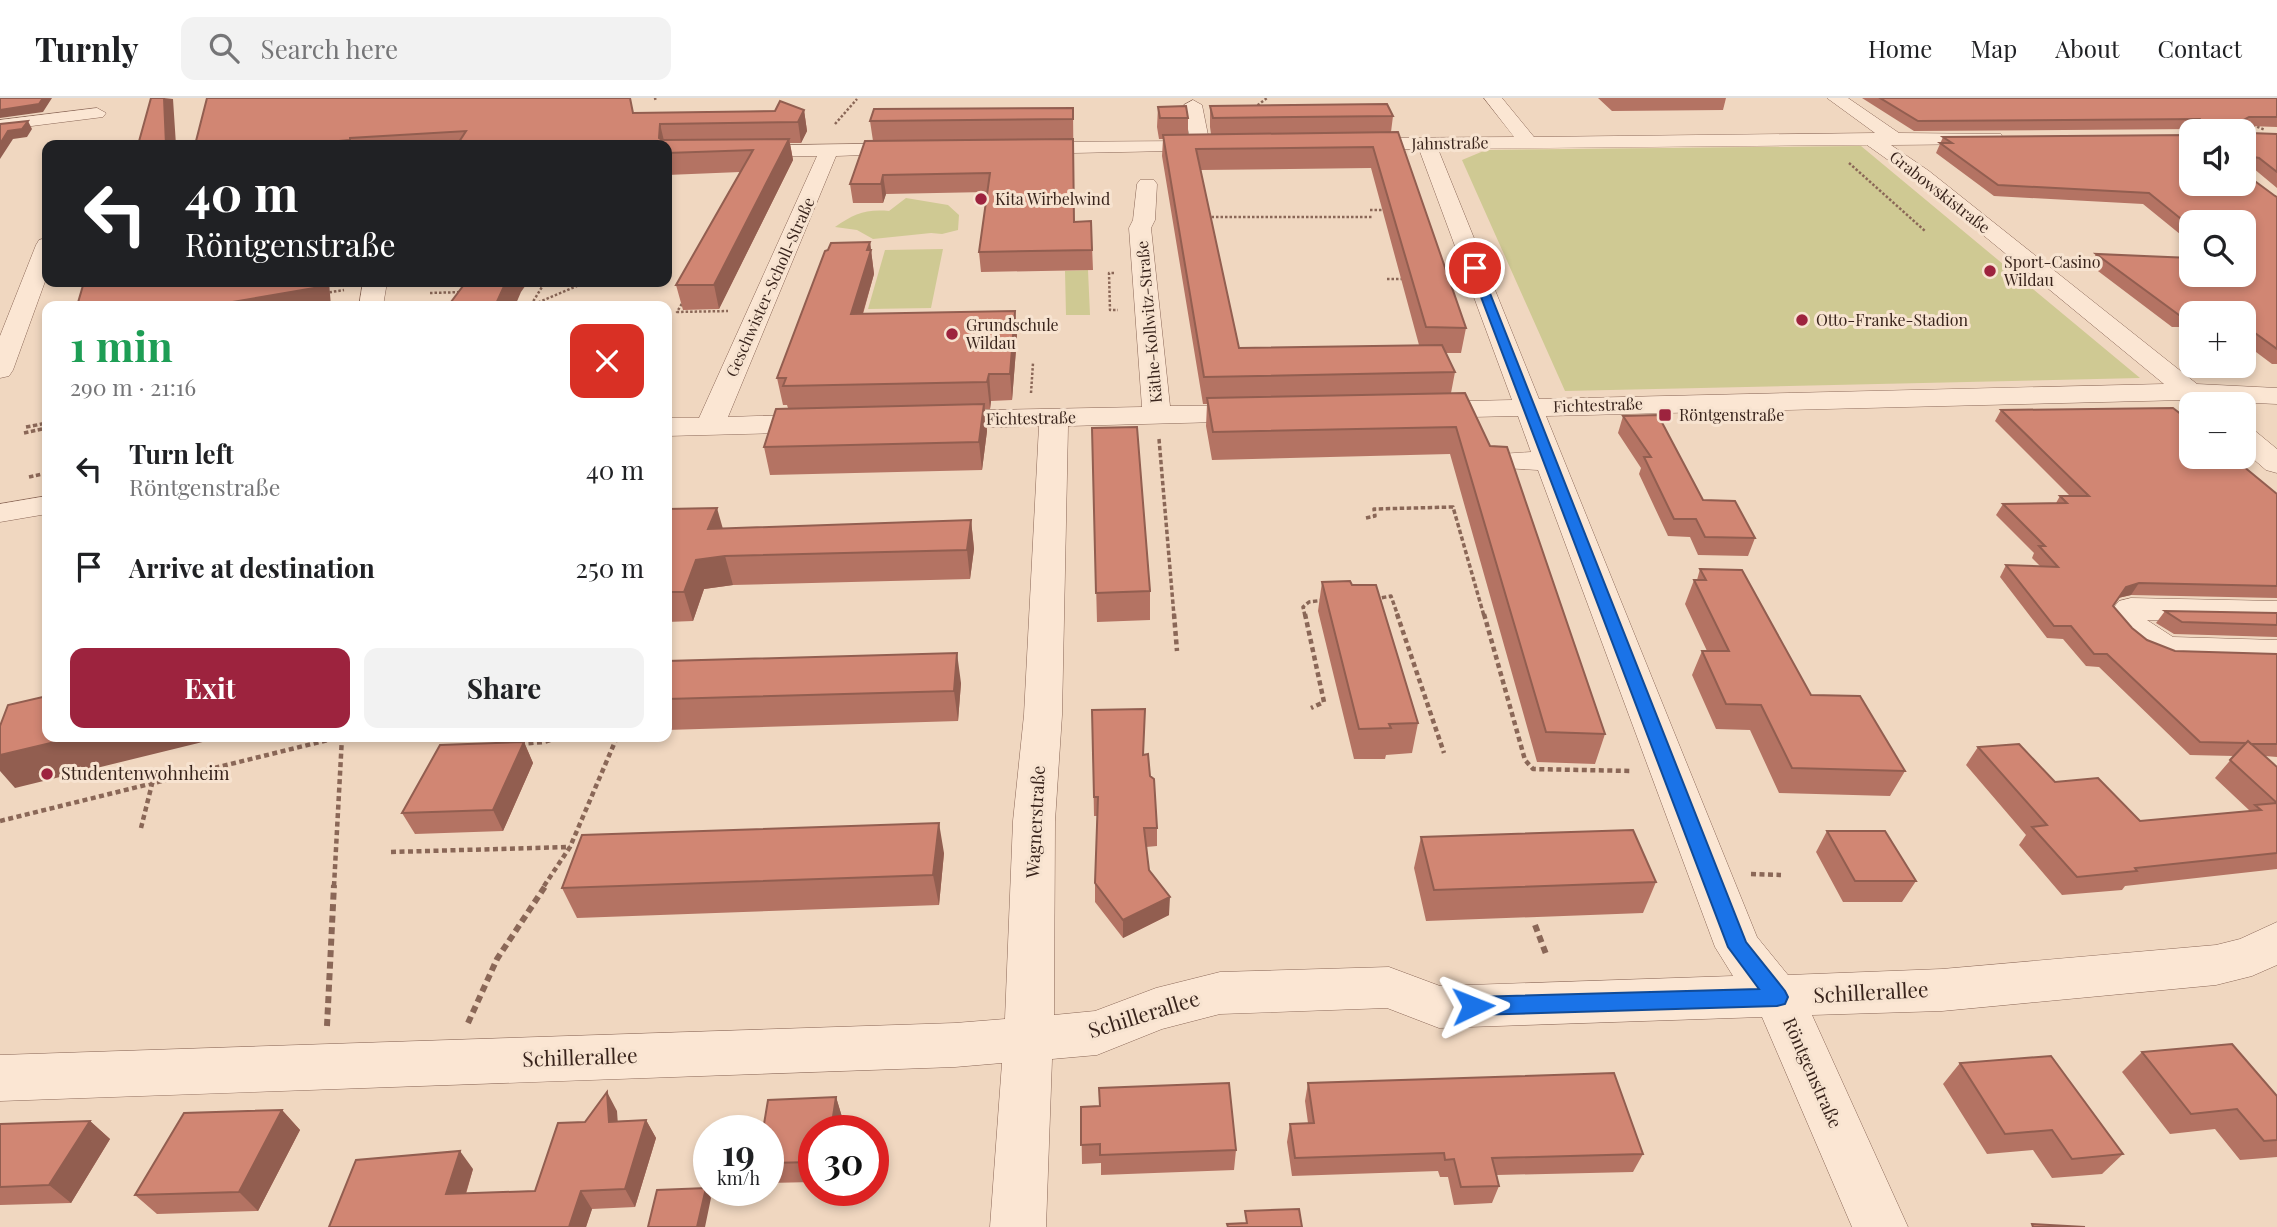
<!DOCTYPE html>
<html lang="en">
<head>
<meta charset="utf-8">
<style>
	body { margin:0; font-family:"Playfair Display",serif; background:#f2f2f2; color:#202124; height:100vh; display:flex; flex-direction:column; font-size:26px; white-space:nowrap }
	* { box-sizing:border-box; margin:0 }
	p { font-size:23px; color:#757577 }
	.icon { flex:none; width:38px; height:38px; fill:none; stroke:currentColor; stroke-width:2; stroke-linecap:round; stroke-linejoin:round }
	.map { position:relative; flex:1; overflow:hidden }
	.drawer { position:absolute; left:42px; top:203px; width:630px; height:441px; display:flex; flex-direction:column; background:#fff; border-radius:14px; box-shadow:0 4px 10px #0003 }
	.drawer>* { flex:none }
	.hud { position:absolute; left:42px; top:42px; width:630px; height:147px; border-radius:14px; box-shadow:0 4px 10px #0003; background:#202124; color:#fff; overflow:hidden }
	.controls { position:absolute; left:2179px; top:21px; display:grid; gap:14px }
	.controls a { display:grid; place-items:center; width:77px; height:77px; border-radius:14px; background:#fff; box-shadow:0 4px 10px #0003; font-size:35px }
	.speed { position:absolute; left:693px; top:1017px; display:flex; gap:14px; font-size:35px; font-weight:700; text-align:center }
	.speed>* { display:grid; place-content:center; width:91px; height:91px; border-radius:50%; background:#fff; box-shadow:0 4px 10px #0003; line-height:1 }
	.speed small { font-size:18px; font-weight:400 }
	.speed .limit { border:10px solid #d22; background:#fff; color:#111 }
	.pin { position:absolute; display:grid; place-items:center; width:60px; height:60px; color:#fff; margin:-30px; border:4px solid #fff; border-radius:50%; box-shadow:0 2px 7px #0007 }
	.me { position:absolute; width:77px; margin:-38px; rotate:88deg; stroke-linejoin:round; filter:drop-shadow(0 0 5px #0008) }
	.turn { display:flex; align-items:center; gap:24px; height:147px; padding:0 28px; font-size:32px }
	.turn .icon { width:91px; height:91px; stroke-width:2.5 }
	.turn b { display:block; font-size:49px; line-height:60px }
	.round { display:grid; place-items:center; flex:none; width:74px; height:74px; border-radius:14px; background:#f2f2f2 }
	.head { display:flex; align-items:center; justify-content:space-between; height:119px; padding:0 28px }
	h1 { font-size:42px; font-weight:700; line-height:52px; color:#1e9e55 }
	.button { display:flex; gap:14px; margin-top:auto; padding:14px 28px }
	.button a { flex:1; height:80px; border-radius:14px; background:#9d233e; color:#fff; font-size:28px; font-weight:700; line-height:80px; text-align:center }
	.button a+a { background:#f2f2f2; color:#202124 }
	ul { padding:0; list-style:none }
	li { display:flex; align-items:center; gap:21px; height:98px; padding:0 28px }
	li div { flex:1 }
	li b { display:block; font-size:26px }
	li em { font-style:normal }
	header { display:flex; align-items:center; gap:42px; box-sizing:border-box; height:98px; padding:0 35px; background:#fff; border-bottom:2px solid #e0e0e0 }
	header strong { font-size:33px }
	nav { display:flex; gap:38px; margin-inline-start:auto; font-size:24px }
	.search { width:490px; height:63px; background:#f2f2f2; display:flex; align-items:center; gap:18px; box-sizing:border-box; padding:0 24px; border-radius:14px; color:#757577; font-size:26px }
	.map>svg:first-child { display:block }
	.green { fill:#cfc993 }
	.lines { fill:none; stroke-linecap:round; stroke-linejoin:round }
	.minor-casing { stroke:#8a6757; stroke-width:1 }
	.path-far3 { stroke:#8a6757; stroke-width:2.5; stroke-dasharray:2.5 2; stroke-linecap:butt }
	.path-far2 { stroke:#8a6757; stroke-width:3.5; stroke-dasharray:4.5 2.5; stroke-linecap:butt }
	.path-far1 { stroke:#8a6757; stroke-width:4.5; stroke-dasharray:5 3.5; stroke-linecap:butt }
	.path { stroke:#8a6757; stroke-width:6; stroke-dasharray:7 4.5; stroke-linecap:butt }
	.minor { fill:#fbe6d3; fill-rule:evenodd }
	.wall { fill:#b47363; fill-rule:evenodd }
	.shaded-wall { fill:#925e50 }
	.building { fill:#d18673; stroke:#925e50; stroke-width:2 }
	.route { fill:#1a73e8; stroke:#114b97; stroke-width:2 }
	.poi-dot { fill:#9d233e; stroke:#f7e3d0; stroke-width:2.5 }
	.labels { text-anchor:middle; stroke-width:6; stroke-linejoin:round; paint-order:stroke }
	.far-street-label { font-size:16px; fill:#39241c; stroke:#f7e3d0 }
	.far-poi-label { font-size:16px; fill:#39241c; stroke:#f7e3d0; text-anchor:start }
	.poi-label { font-size:18px; fill:#39241c; stroke:#f7e3d0; text-anchor:start }
	.street-label { font-size:18px; fill:#39241c; stroke:#f7e3d0 }
	.near-street-label { font-size:21px; fill:#39241c; stroke:#f7e3d0 }
</style>
</head>
<body>
<header>
<strong>Turnly</strong>
<div class="search"><svg class="icon" aria-label="search" viewBox="0 0 24 24"><circle cx="10" cy="10" r="6"/><path d="M15 15l6 6"/></svg>Search here</div>
<nav><a>Home</a><a>Map</a><a>About</a><a>Contact</a></nav>
</header>
<div class="map">
<svg width="2277" height="1129" viewBox="0 0 2277 1129">
	<rect width="100%" height="100%" fill="#f0d7c0"/>
	<path class="green" d="M1861,48L2140,280L1565,293L1462,62L1486,52Z
		M906,100L948,107L959,117L958,132L942,136L931,135L873,141L857,132L835,129C854,116 865,111 889,113Z
		M943,151L931,210L868,211L885,152Z
		M1088,172L1090,217H1066L1065,173Z"/>
	<g class="lines">
		<g class="minor-casing">
			<path id="minor" d="M1484,0H1502L1534,39L1875,35L1827,0H1848L1899,35L2001,36L2003,40L1994,46L1891,47L1929,73L2197,286L2277,290V306L2211,303L2209,306L2191,307L2184,302L1546,318L1757,839L1788,877L1942,871L2216,847L2240,841L2277,824V867L2252,878L2216,887L1942,913L1812,917L1908,1129H1852L1762,919L1439,930L1387,910L1220,916L1162,931L1097,957L1052,961L1046,1129H990L1002,965L955,969L0,1003V957L955,925L1005,921L1013,723L1024,617L1039,328L937,331L927,328L923,322L927,316L937,313L1142,309L1129,130L1133,122L1137,86L1140,82H1154L1157,86L1155,122L1151,130L1170,308L1257,307L1267,309L1271,315L1267,321L1257,323L1068,328L1062,617L1055,723L1054,917L1095,913L1156,890L1220,874L1389,869L1440,888L1733,878L1715,849L1538,372L1485,369L1481,363L1485,357L1531,354L1518,318L1424,320L1414,318L1410,312L1414,306L1424,304L1512,302L1419,51L1352,52L1343,46L1352,40L1514,39ZM1867,47L1915,81L2164,286L1539,301L1438,51Z
				M1193,2L1202,7L1209,42L1221,44L1224,48L1221,52L1023,56L1013,50L1023,44L1190,43L1184,7Z
				M97,10L106,15L103,19L0,32V22Z
				M913,45L920,47L923,51L920,55L836,58L728,319L820,316L830,319L834,325L830,331L820,334L667,338V320H699L817,58L667,61V49Z
				M47,140V178L13,272L9,278L0,280V238L36,147L39,142Z
				M363,184H387L383,208H359Z
				M2244,329L2254,332L2277,351V375L2266,372L2244,353Z
				M47,398V416L0,424V406Z
				M2131,500L2277,503V525L2147,522L2173,539L2277,542V566L2166,563C2140,556 2122,540 2107,518L2119,503Z"/>
		</g>
		<path class="path-far3" d="M654,1L658,0
			M1254,10L1267,0
			M835,26L857,1
			M2253,27L2265,32
			M1849,65L1925,133
			M1370,112H1386
			M1207,119H1372
			M1114,175H1109L1110,212H1118
			M1387,181H1407
			M325,195L344,192
			M430,195L463,194
			M684,202L677,214L728,213
			M531,207L545,184
			M530,208L586,184
			M1031,295L1033,265"/>
		<path class="path-far2" d="M26,329L47,325
			M24,335L47,330
			M1159,341L1174,518
			M29,379L47,375
			M1366,420L1375,418L1374,411L1453,409L1484,518
			M1375,501L1391,498L1398,518
			M1305,518L1303,509L1309,504L1324,502"/>
		<path class="path-far1" d="M1174,516L1177,553
			M1305,516L1324,604L1311,610
			M1397,516L1444,655
			M1484,516L1525,662L1533,671L1631,673
			M520,646L544,644L560,639
			M0,723L340,639
			M141,730L156,670
			M391,754L570,749
			M1751,776L1781,777
			M334,788L342,639
			M544,788L570,749L617,639"/>
		<path class="path" d="M1535,827L1546,856
			M468,925L497,861L546,787
			M327,928L334,787"/>
		<use href="#minor" class="minor"/>
	</g>
	<path class="wall" d="M1598,0H1726L1723,12L1612,13Z
		M1862,0H2277V29L2248,28L2250,35L2277,36V90L2253,70L2248,69V78L2275,98L2277,99V266H2272L2244,245V215H2191V229H2172L2090,167L2096,156L2244,177V124H2191V145L2143,106L1994,98L1936,55L1943,39L2191,37L2244,33H2196L2195,31L1914,33Z
		M1210,8L1393,18L1391,34L1466,230L1461,255H1446L1455,274L1451,295L1605,636L1595,666L1537,664L1450,356L1212,362L1206,328L1207,306H1203L1162,58L1163,41H1159L1157,29L1158,9L1188,20V37L1211,36L1210,29ZM1371,70L1419,247L1239,250L1200,72Z
		M1073,10L1074,124L1091,123L1093,172L981,174L979,154L987,94L886,96L883,105H853L850,86L873,43L870,23Z
		M804,12L807,33L801,45H790L793,62L719,211L683,212L676,187L740,74L667,77V47H195L634,15Z
		M870,144L874,176L863,216L1015,213L1017,239L1012,302L991,303L990,311H985L987,333L982,372L770,377L764,349L788,310L787,307H783L777,280Z
		M2001,312L2277,396V500L2131,497L2118,500L2113,508L2132,530L2147,542L2175,553L2277,556V659L2265,658L2277,669V771L2125,788L2122,792L2062,797L2019,747L2026,737L1966,667L1978,649L2140,723L2250,713L2215,680L2234,658L2190,657L2099,569L2086,568L2063,541L2047,540L2000,479L2006,467L2040,468L2032,460L2034,455L1996,417L2003,406L2056,405L2060,398H2070L1995,323Z
		M1623,318L1703,402L1755,440L1748,458L1698,457L1690,439L1668,438L1639,376L1641,370L1618,335Z
		M1092,330L1150,493V522L1097,524Z
		M667,411L723,431L971,422L974,451L970,481L733,487L704,491L693,523L667,524Z
		M1700,471L1811,597L1905,673L1890,698L1779,695L1750,632L1716,631L1692,577L1702,553H1707L1685,506L1694,482H1697Z
		M1322,484L1352,487L1418,625L1412,655L1386,657L1385,661H1354L1318,513Z
		M2165,513L2277,515V539L2174,536L2156,525Z
		M667,563L961,585L958,623L667,632Z
		M1092,612L1144,657L1150,678L1157,730V748L1146,749L1149,772L1169,817L1123,840L1095,804V785L1097,718H1094Z
		M524,644L533,665L503,733L415,736L402,715Z
		M1827,733L1916,783L1902,804H1843L1816,754Z
		M1421,739L1656,784L1643,815L1426,823L1414,770Z
		M944,755L939,807L577,820L562,790Z
		M2142,954L2277,998V1059L2240,1062L2215,1031L2170,1036L2122,974Z
		M1960,965L2123,1056L2102,1076L2052,1080L2033,1052L1987,1056L1943,986Z
		M1308,985L1643,1056L1633,1074L1497,1077L1499,1088L1492,1105L1454,1107L1448,1079H1440L1438,1073L1292,1078L1287,1044L1290,1026L1308,1025L1305,1003Z
		M836,999L842,1019L814,1032V1084L768,1085V1032Z
		M1081,1009L1236,1052L1234,1072L1101,1077V1065L1082,1066Z
		M282,1012L300,1032L258,1113L157,1116L135,1097Z
		M617,1013V1023L646,1022L656,1040L635,1109L592,1111L586,1129H329L473,1071L466,1096L535,1093L585,1024Z
		M90,1023L110,1041L71,1105L0,1107V1026Z"/>
	<path class="shaded-wall" d="M43,0H52L43,14L0,20V12Z
		M164,0L173,1L176,47H166Z
		M804,12L807,33L801,45L798,24Z
		M28,23L32,31L27,39L13,41L0,61V46L8,33Z
		M660,26L665,47L659,40Z
		M350,40L353,47H340V43Z
		M789,41L793,62L719,211L714,187Z
		M883,77L886,96L883,105L881,86Z
		M870,144L874,176L855,242L851,216Z
		M320,184H329L331,208H209Z
		M506,184H528L521,194L515,208H495Z
		M1015,213L1017,239L1012,302L1010,276Z
		M989,276L991,303L990,311L987,284Z
		M984,306L987,333L982,372L979,344Z
		M717,410L725,438V458L733,487L704,491L693,523L684,494Z
		M971,422L974,451L970,481L967,452Z
		M2139,485L2131,497L2118,500L2126,489Z
		M957,555L961,585L958,623L954,593Z
		M76,639H223L15,690L0,673V657Z
		M524,644L533,665L503,733L493,712Z
		M939,725L944,755L939,807L933,777Z
		M1170,799L1169,817L1123,840V822Z
		M607,994L617,1013L619,1042L609,1024Z
		M836,999L842,1019L840,1032H831Z
		M282,1012L300,1032L258,1113L239,1094Z
		M646,1022L656,1040L635,1109L625,1091Z
		M90,1023L110,1041L71,1105L49,1087Z
		M460,1053L473,1071L460,1114L446,1096Z
		M706,1090L711,1100L705,1129H697Z
		M581,1093L592,1111L586,1129H569Z"/>
	<path class="building" d="M0,0H43L39,6L0,12Z
		M151,0H164L166,47H138Z
		M207,0H630L633,15L775,13L780,3L804,12L798,24L660,26L659,40L662,42L789,41L714,187H676L753,52L667,55V47H457L466,33L350,40V42L340,43V47H195Z
		M1880,0H2277V19H2249L2240,24L2247,26L2250,35L2277,36V74L2259,60L2248,58V78L2275,98L2277,99V251L2244,227V215H2191V217H2179L2096,156L2191,160V177H2244V124H2191V129L2149,95L1998,87L1940,45H1952L1943,39L2191,37V86H2244V33H2198L2202,24L2200,21L1918,23Z
		M1387,6L1393,18L1213,20L1210,8Z
		M1186,8L1188,20H1160L1158,9Z
		M1073,10V21L870,23L874,11Z
		M28,23L22,31L8,33L0,46V26Z
		M1398,34L1466,230L1426,229L1373,49L1196,51L1239,250L1442,247L1455,274L1204,279L1163,37Z
		M1073,41L1074,124L1091,123L1092,152L979,154L990,75L883,77L881,86H850L865,43Z
		M870,144L867,152H871L851,216L1015,213L1010,276H989L987,284L783,288L786,280H777L825,153L828,152L831,145Z
		M84,184H320V189L209,208H77Z
		M466,184H506L495,208H448Z
		M1465,295L1490,348L1507,349L1605,636L1546,634L1456,329L1213,334L1207,300Z
		M984,306L979,344L764,349L776,311Z
		M2173,310L2191,324V359H2232L2277,396V488L2139,485L2126,489L2113,508L2132,530L2147,542L2175,553L2277,556V646H2251L2248,643L2246,645L2200,644L2107,556H2094L2071,528H2054L2006,467L2058,469L2039,448H2045L2003,406L2067,405L2060,398H2089L2001,312Z
		M1658,317L1703,402L1735,403L1755,440L1705,439L1696,421H1674L1644,359H1651L1623,318Z
		M1137,329L1150,493L1096,495L1092,330Z
		M717,410L708,431L971,422L967,452L725,458L696,462L684,494H667V411Z
		M1700,471L1742,472L1811,597L1860,598L1905,673L1792,670L1761,607L1726,606L1702,553H1729L1694,482H1706Z
		M1350,483L1352,487H1376L1418,625L1389,626L1391,630L1359,631L1322,484Z
		M2165,513L2277,515V527L2182,524Z
		M957,555L954,593L667,601V563Z
		M47,598V639H76L0,657V628L8,607Z
		M1145,611L1143,657L1148,656L1150,678L1154,681L1157,730H1144L1149,772L1170,799L1123,822L1095,785L1098,699H1094L1092,612Z
		M2248,643L2277,669V705L2230,662Z
		M524,644L493,712L402,715L440,647Z
		M2019,646L2055,684L2098,680L2140,723L2261,712L2255,707L2277,705V755L2135,770L2137,773L2077,779L2032,729L2047,727L1978,649Z
		M939,725L933,777L562,790L582,737Z
		M1633,732L1656,784L1434,792L1421,739Z
		M1827,733H1885L1916,783H1855Z
		M2232,946L2277,998V1042L2264,1043L2237,1011L2191,1016L2142,954Z
		M2051,958L2123,1056L2072,1061L2052,1032L2005,1036L1960,965Z
		M1614,975L1643,1056L1492,1060L1499,1088L1461,1089L1454,1061L1445,1062L1444,1055L1295,1060L1290,1026L1314,1025L1308,985Z
		M1229,985L1236,1052L1100,1057V1046L1081,1047V1009L1100,1008L1099,990Z
		M607,994L609,1024L646,1022L625,1091L581,1093L569,1129H329L356,1062L460,1053L446,1096L535,1093L558,1025L585,1024Z
		M836,999L831,1032H814V1064L768,1065V1032H763L768,1002Z
		M282,1012L239,1094L135,1097L184,1015Z
		M90,1023L49,1087L0,1089V1026Z
		M706,1090L697,1129H648L657,1092Z
		M1299,1111L1302,1129H1228L1227,1126L1247,1125L1245,1113Z
		M2032,1126L2085,1129H2033Z"/>
	<path class="route" d="M1471,167L1480,170L1746,844L1785,893L1788,899L1785,906L1777,908L1473,917L1466,915L1463,908L1466,902L1473,899L1759,891L1728,849L1470,170Z"/>
	<g class="poi-dot">
		<circle cx="981" cy="101" r="7"/>
		<circle cx="1990" cy="173" r="7"/>
		<circle cx="1802" cy="222" r="7"/>
		<circle cx="952" cy="236" r="7"/>
		<rect x="1658" y="310" width="14" height="14" rx="3.5"/>
		<circle cx="47" cy="676" r="7"/>
	</g>
	<g class="labels">
		<g class="far-street-label">
			<text transform="translate(1450 45) rotate(-1)" y="6">Jahnstraße</text>
			<text transform="translate(1940 94) rotate(38)" y="6">Grabowskistraße</text>
			<text transform="translate(770 189) rotate(-66)" y="6">Geschwister-Scholl-Straße</text>
			<text transform="translate(1149 224) rotate(-95)" y="6">Käthe-Kollwitz-Straße</text>
			<text transform="translate(1598 307) rotate(-2)" y="6">Fichtestraße</text>
			<text transform="translate(1031 320) rotate(-1)" y="6">Fichtestraße</text>
		</g>
		<g class="far-poi-label">
			<text x="995" y="107">Kita Wirbelwind</text>
			<text x="2004" y="170">Sport-Casino<tspan x="2004" dy="18">Wildau</tspan></text>
			<text x="1816" y="228">Otto-Franke-Stadion</text>
			<text x="966" y="233">Grundschule<tspan x="966" dy="18">Wildau</tspan></text>
			<text x="1679" y="323">Röntgenstraße</text>
		</g>
		<g class="poi-label">
			<text x="61" y="682">Studentenwohnheim</text>
		</g>
		<g class="street-label">
			<text transform="translate(1036 724) rotate(-87)" y="6">Wagnerstraße</text>
			<text transform="translate(1812 975) rotate(66)" y="6">Röntgenstraße</text>
		</g>
		<g class="near-street-label">
			<text transform="translate(1871 895) rotate(-3)" y="7">Schillerallee</text>
			<text transform="translate(1144 917) rotate(-17)" y="7">Schillerallee</text>
			<text transform="translate(580 960) rotate(-2)" y="7">Schillerallee</text>
		</g>
	</g>
</svg>
<div class="controls">
<a><svg class="icon" aria-label="sound" viewBox="0 0 24 24"><path d="M4 9h4l5-4v14l-5-4H4zM17 9q2 3 0 6"/></svg></a>
<a><svg class="icon" aria-label="search" viewBox="0 0 24 24"><circle cx="10" cy="10" r="6"/><path d="M15 15l6 6"/></svg></a>
<a>+</a>
<a>−</a>
</div>
<div class="speed"><div>19<small>km/h</small></div><div class="limit">30</div></div>
<div class="pin" style="left:1475px;top:170px;background:#d93025"><svg class="icon" aria-label="arrive" viewBox="0 0 24 24"><path d="M6 21V4h12l-3 4 3 4H6"/></svg></div>
<svg class="me" style="left:1473px;top:908px" viewBox="-20 -20 40 40"><path d="M0-17L14 15 0 8-14 15z" fill="#1a73e8" stroke="#fff" stroke-width="4"/></svg>
<div class="hud">
<div class="turn"><svg class="icon" aria-label="left" viewBox="0 0 24 24"><path d="M17 20v-9H6M10 6l-5 5 5 5"/></svg><div><b>40 m</b>Röntgenstraße</div></div>
</div>
<section class="drawer">
<div class="head"><div><h1>1 min</h1><p>290 m · 21:16</p></div><a class="round" style="background:#d93025;color:#fff"><svg class="icon" aria-label="close" viewBox="0 0 24 24"><path d="M6 6l12 12M18 6L6 18"/></svg></a></div>
<ul>
<li><svg class="icon" aria-label="left" viewBox="0 0 24 24"><path d="M17 20v-9H6M10 6l-5 5 5 5"/></svg><div><b>Turn left</b><p>Röntgenstraße</p></div><em>40 m</em></li>
<li><svg class="icon" aria-label="arrive" viewBox="0 0 24 24"><path d="M6 21V4h12l-3 4 3 4H6"/></svg><div><b>Arrive at destination</b></div><em>250 m</em></li>
</ul>
<div class="button"><a>Exit</a><a>Share</a></div>
</section>
</div>
</body>
</html>
